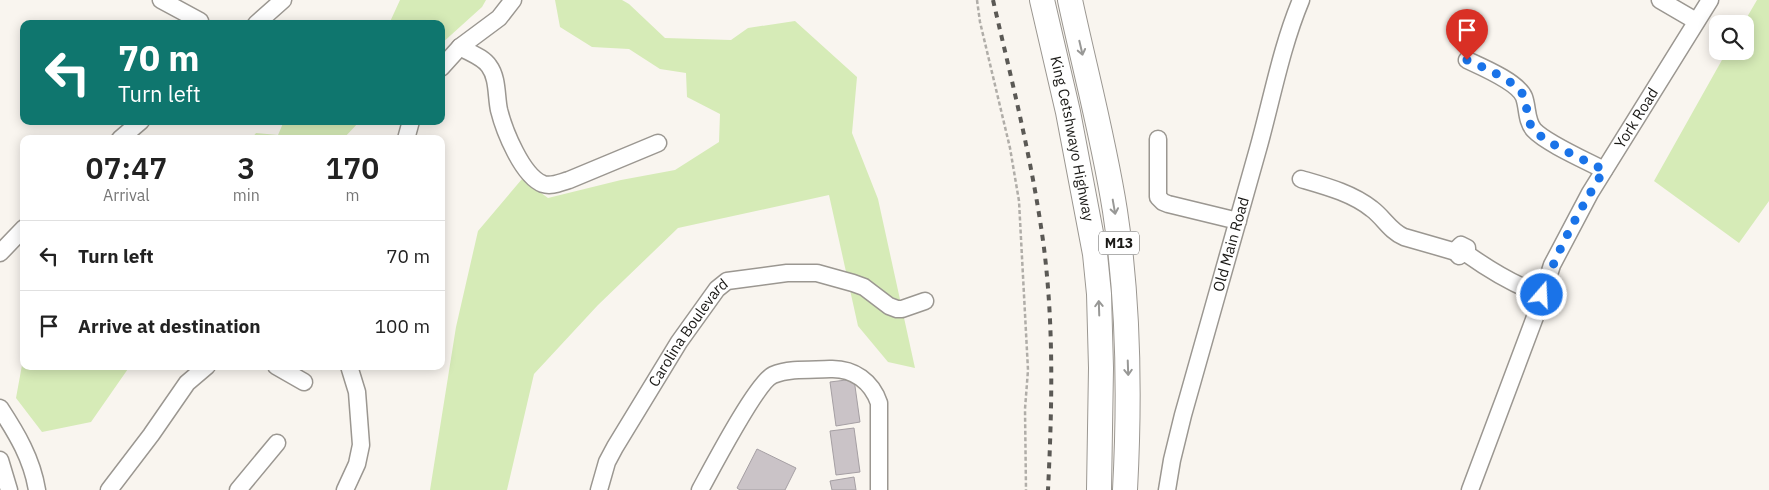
<!DOCTYPE html>
<html lang="en">
<head>
<meta charset="utf-8">
<style>
	body { margin:0; font-family:"IBM Plex Sans",sans-serif; background:#f2f2f2; color:#222; height:100vh; display:flex; flex-direction:column; font-size:19px; white-space:nowrap }
	* { box-sizing:border-box; margin:0 }
	p { font-size:16px; color:#767676 }
	.icon { flex:none; width:28px; height:28px; fill:none; stroke:currentColor; stroke-width:2; stroke-linecap:round; stroke-linejoin:round }
	.map { position:relative; flex:1; overflow:hidden }
	.sheet { position:absolute; left:20px; top:135px; width:425px; height:235px; display:flex; flex-direction:column; background:#fff; border-radius:10px; box-shadow:0 2px 12px #0003 }
	.sheet>* { flex:none }
	.top-card { position:absolute; left:20px; top:20px; width:425px; height:105px; border-radius:10px; box-shadow:0 2px 12px #0003; background:#0f766e; color:#fff; overflow:hidden }
	.tools { position:absolute; left:1709px; top:15px; display:grid; gap:10px }
	.tools a { display:grid; place-items:center; width:45px; height:45px; border-radius:10px; background:#fff; box-shadow:0 2px 12px #0003; font-size:25px }
	.pin { position:absolute; display:grid; place-items:center; width:42px; height:42px; color:#fff; margin:-51px -21px; border-radius:50% 50% 50% 0; rotate:-45deg; box-shadow:0 0 5px #0007 }
	.pin .icon { rotate:45deg }
	.me { position:absolute; width:55px; margin:-28px; rotate:19deg; stroke-linejoin:round; filter:drop-shadow(0 0 4px #0008) }
	.turn { display:flex; align-items:center; gap:18px; height:105px; padding:0 15px; font-size:22px }
	.turn .icon { width:65px; height:65px; stroke-width:2.5 }
	.turn b { display:block; font-size:35px; line-height:42px }
	.eta { display:flex; justify-content:space-evenly; align-items:center; height:85px; text-align:center }
	.eta b { font-size:30px; font-weight:600; line-height:35px }
	ul { padding:0; list-style:none }
	li { display:flex; align-items:center; gap:15px; height:70px; padding:0 15px; border-top:1px solid #e0e0e0 }
	li div { flex:1 }
	li b { display:block; font-size:19px }
	li em { font-style:normal }
	.map>svg:first-child { display:block }
	.green { fill:#d6ebb7 }
	.building { fill:#cac3c7; stroke:#a59fa3 }
	.lines { fill:none; stroke-linecap:round; stroke-linejoin:round }
	.minor-casing { stroke:#9b9791; stroke-width:19 }
	.highway-casing { stroke:#9b9791; stroke-width:26 }
	.path { stroke:#b0ada8; stroke-width:2.5; stroke-dasharray:4 2.5; stroke-linecap:butt }
	.minor { stroke:#fff; stroke-width:16 }
	.highway { stroke:#fff; stroke-width:24 }
	.rail { stroke:#5b5955; stroke-width:4; stroke-dasharray:6 6; stroke-linecap:butt }
	.oneway { stroke:#989896 }
	.route { stroke:#1a73e8; stroke-width:9; stroke-dasharray:0 16.2 }
	.labels { text-anchor:middle; stroke-width:4; stroke-linejoin:round; paint-order:stroke }
	.shield { fill:#fff; stroke:#5f5e5c; stroke-width:1 }
	.shield-label { font-size:14px; font-weight:bold; fill:#1a1916 }
	.street-label { font-size:15px; fill:#1a1916; stroke:#fff }
</style>
</head>
<body>
<div class="map">
<svg width="1769" height="490" viewBox="0 0 1769 490">
	<rect width="100%" height="100%" fill="#f9f5ef"/>
	<path class="green" d="M400,0H486L482,7L441,44V24H389Z
		M555,0H622L629,4L665,38L731,40L748,28L795,21L857,77L852,133L878,199L915,368L888,362L858,326L829,195L678,228L598,305L534,374L507,490H430L456,327L478,231L522,179L548,198L621,180L675,170L719,142L720,114L687,97L686,73L660,69L629,49L592,47L560,27Z
		M1757,0H1769V201L1739,243L1654,181L1727,51H1745V24H1743Z
		M284,121H360L343,139H251L256,133L278,135Z
		M24,354V366H130L91,422L42,432L16,398Z"/>
	<path class="building" d="M854,379L860,422L836,426L830,382Z
		M854,428L860,472L836,475L830,431Z
		M757,449L796,468L785,490H740L737,488Z
		M854,477L856,490H832L830,481Z"/>
	<g class="lines">
		<g class="minor-casing">
			<g id="minor">
				<path d="M161,0L200,21"/>
				<path d="M1660,0L1696,21"/>
				<path d="M256,24L283,0"/>
				<path d="M460,47C470,53 483,57 489,66C498,78 496,96 499,110C504,130 522,176 543,184C552,187 561,182 569,180L658,143"/>
				<path d="M1467,60C1482,67 1518,82 1524,97C1528,108 1526,121 1534,130C1546,143 1587,161 1604,170"/>
				<path d="M441,68L460,47L499,18L513,0"/>
				<path d="M120,139L141,121"/>
				<path d="M406,139L411,121"/>
				<path d="M1158,139V197L1163,202L1168,204L1238,221"/>
				<path d="M1301,179C1325,186 1352,193 1372,209C1384,218 1390,231 1404,237L1456,252"/>
				<path d="M0,253L24,228"/>
				<path d="M1459,256L1456,252L1457,249L1461,245L1467,248V254C1491,271 1514,285 1542,295"/>
				<path d="M276,366L304,382"/>
				<path d="M0,408C17,434 32,459 37,490"/>
				<path d="M0,460L9,490"/>
				<path d="M109,490L151,435L187,383L207,366"/>
				<path d="M238,490L277,443"/>
				<path d="M345,490L357,464L361,445L357,392L349,366"/>
				<path id="s1" d="M599,490L607,462L615,447L679,342L717,289L727,281L787,273H817L853,283L864,287L889,306L897,309H902L925,301"/>
				<path d="M700,490C711,470 757,382 773,375C790,368 813,370 830,369C854,368 872,382 879,403V490"/>
				<path id="s2" d="M1167,490L1172,460L1183,415C1208,326 1233,238 1258,149C1272,99 1281,48 1301,0"/>
				<path id="s3" d="M1470,490L1538,309L1552,265L1590,193L1710,0"/>
			</g>
		</g>
		<g class="highway-casing">
			<g id="highway">
				<path id="s4" d="M1042,0L1068,112L1095,254L1099,294L1101,368L1099,490"/>
				<path d="M1070,0C1085,70 1104,140 1115,211C1129,303 1130,397 1125,490"/>
			</g>
		</g>
		<path class="path" d="M977,0L980,22L1010,148L1019,201L1028,370L1025,409L1026,490"/>
		<use href="#minor" class="minor"/>
		<use href="#highway" class="highway"/>
		<path class="rail" d="M993,0C1012,82 1033,164 1044,248C1054,329 1052,409 1048,490"/>
	</g>
	<defs><path id="oneway-shaft" d="M-6 0H5M1.5-3L5.5 0L1.5 3" fill="none" stroke-width="1.6" stroke-linecap="round" stroke-linejoin="round" transform="scale(1.25)"/></defs>
	<g class="oneway">
		<use href="#oneway-shaft" transform="translate(1081 48) rotate(77)"/>
		<use href="#oneway-shaft" transform="translate(1114 207) rotate(80)"/>
		<use href="#oneway-shaft" transform="translate(1099 308) rotate(-92)"/>
		<use href="#oneway-shaft" transform="translate(1128 368) rotate(88)"/>
	</g>
	<g class="lines">
		<path class="route" d="M1467,60C1482,67 1518,81 1524,97C1528,108 1526,121 1534,130C1545,143 1587,161 1604,170C1580,210 1556,251 1542,295"/>
	</g>
	<g class="labels">
		<rect class="shield" x="1099" y="231.5" width="40" height="23" rx="4"/>
		<g class="shield-label">
			<text x="1119" y="248">M13</text>
		</g>
		<g class="street-label">
			<text dy="5" stroke="none"><textPath href="#s3" startOffset="409">York Road</textPath></text>
			<text dy="5" stroke="none"><textPath href="#s4" startOffset="142">King Cetshwayo Highway</textPath></text>
			<text dy="5" stroke="none"><textPath href="#s2" startOffset="254">Old Main Road</textPath></text>
			<text dy="5" stroke="none"><textPath href="#s1" startOffset="182">Carolina Boulevard</textPath></text>
		</g>
	</g>
</svg>
<div class="tools">
<a><svg class="icon" aria-label="search" viewBox="0 0 24 24"><circle cx="10" cy="10" r="6"/><path d="M15 15l6 6"/></svg></a>
</div>
<div class="pin" style="left:1467px;top:60px;background:#d93025"><svg class="icon" aria-label="arrive" viewBox="0 0 24 24"><path d="M6 21V4h12l-3 4 3 4H6"/></svg></div>
<svg class="me" style="left:1542px;top:295px" viewBox="-20 -20 40 40"><circle r="17" fill="#1a73e8" stroke="#fff" stroke-width="3"/><path d="M0-11L8 9 0 5-8 9z" fill="#fff"/></svg>
<div class="top-card">
<div class="turn"><svg class="icon" aria-label="left" viewBox="0 0 24 24"><path d="M17 20v-9H6M10 6l-5 5 5 5"/></svg><div><b>70 m</b>Turn left</div></div>
</div>
<section class="sheet">
<div class="eta">
<div><b>07:47</b><p>Arrival</p></div>
<div><b>3</b><p>min</p></div>
<div><b>170</b><p>m</p></div>
</div>
<ul>
<li><svg class="icon" aria-label="left" viewBox="0 0 24 24"><path d="M17 20v-9H6M10 6l-5 5 5 5"/></svg><div><b>Turn left</b></div><em>70 m</em></li>
<li><svg class="icon" aria-label="arrive" viewBox="0 0 24 24"><path d="M6 21V4h12l-3 4 3 4H6"/></svg><div><b>Arrive at destination</b></div><em>100 m</em></li>
</ul>
</section>
</div>
</body>
</html>
